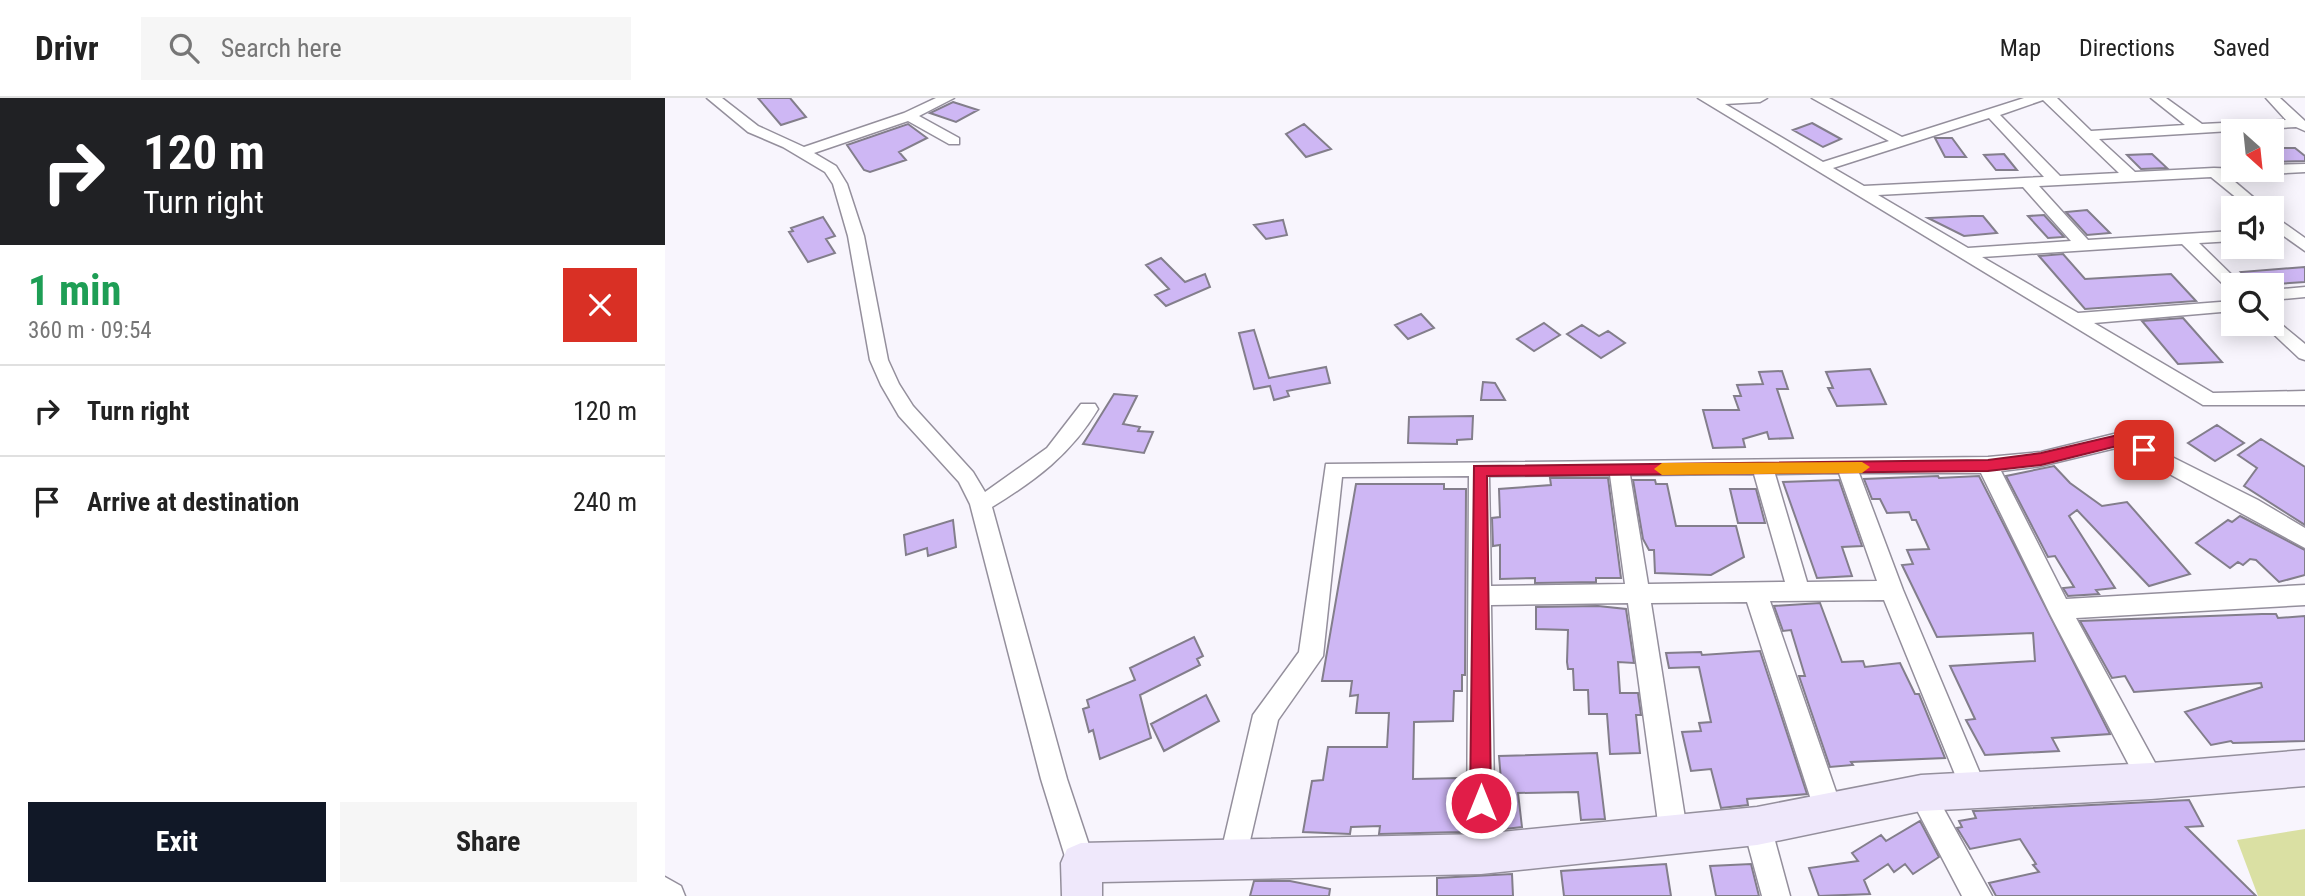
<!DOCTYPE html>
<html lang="en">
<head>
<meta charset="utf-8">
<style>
	body { margin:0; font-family:"Roboto Condensed",sans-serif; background:#f6f6f6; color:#222; height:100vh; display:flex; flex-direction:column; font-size:26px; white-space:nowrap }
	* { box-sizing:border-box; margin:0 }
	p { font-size:23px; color:#767676 }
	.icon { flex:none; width:38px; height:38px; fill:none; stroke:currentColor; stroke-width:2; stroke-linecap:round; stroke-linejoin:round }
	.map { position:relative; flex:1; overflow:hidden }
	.panel { display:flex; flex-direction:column; background:#fff; width:665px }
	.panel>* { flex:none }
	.banner { background:#202124; color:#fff; overflow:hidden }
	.needle { width:46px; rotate:153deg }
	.controls { position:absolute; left:1556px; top:21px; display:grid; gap:14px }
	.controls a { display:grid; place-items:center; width:63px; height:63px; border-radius:0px; background:#fff; box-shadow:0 4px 18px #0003; font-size:35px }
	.pin { position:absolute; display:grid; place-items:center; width:60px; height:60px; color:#fff; margin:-30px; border-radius:14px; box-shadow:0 4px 10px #0006 }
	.me { position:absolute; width:77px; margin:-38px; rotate:0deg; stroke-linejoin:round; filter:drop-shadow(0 0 5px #0008) }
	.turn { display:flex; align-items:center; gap:24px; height:147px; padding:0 28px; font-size:32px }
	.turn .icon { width:91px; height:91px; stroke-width:2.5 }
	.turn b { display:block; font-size:49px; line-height:60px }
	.round { display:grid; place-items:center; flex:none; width:74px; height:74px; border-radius:0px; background:#f6f6f6 }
	.head { display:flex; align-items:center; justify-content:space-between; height:119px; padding:0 28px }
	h1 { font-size:42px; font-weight:700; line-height:52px; color:#1e9e55 }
	.cta { display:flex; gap:14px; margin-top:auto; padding:14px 28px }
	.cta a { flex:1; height:80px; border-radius:0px; background:#111827; color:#fff; font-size:28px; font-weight:700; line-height:80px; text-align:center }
	.cta a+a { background:#f6f6f6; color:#222 }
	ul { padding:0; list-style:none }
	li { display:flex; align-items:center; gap:21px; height:91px; padding:0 28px; border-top:2px solid #e0e0e0 }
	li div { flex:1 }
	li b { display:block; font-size:26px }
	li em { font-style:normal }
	header { display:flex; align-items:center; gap:42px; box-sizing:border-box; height:98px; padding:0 35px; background:#fff; border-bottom:2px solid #e0e0e0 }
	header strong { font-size:33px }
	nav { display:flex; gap:38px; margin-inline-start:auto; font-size:24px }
	.search { width:490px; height:63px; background:#f6f6f6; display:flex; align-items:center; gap:18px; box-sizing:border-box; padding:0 24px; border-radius:0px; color:#767676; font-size:26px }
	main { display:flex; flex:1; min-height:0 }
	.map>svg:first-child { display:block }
	.green { fill:#dae0a3 }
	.building { fill:#ceb7f4; stroke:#837e8b; stroke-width:2 }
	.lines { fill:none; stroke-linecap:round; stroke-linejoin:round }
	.street-casing { stroke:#948f9c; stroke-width:3 }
	.secondary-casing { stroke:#948f9c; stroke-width:3 }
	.street { fill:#fff; fill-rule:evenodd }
	.secondary { fill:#efe8fb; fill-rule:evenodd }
	.route { fill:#e11d48; stroke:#92132f; stroke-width:2 }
	.slow { fill:#f59e0b }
</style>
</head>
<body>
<header>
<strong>Drivr</strong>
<div class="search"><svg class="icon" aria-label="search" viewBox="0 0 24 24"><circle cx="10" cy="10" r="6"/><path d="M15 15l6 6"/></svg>Search here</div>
<nav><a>Map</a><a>Directions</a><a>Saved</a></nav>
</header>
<main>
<section class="panel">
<div class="banner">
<div class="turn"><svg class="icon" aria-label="right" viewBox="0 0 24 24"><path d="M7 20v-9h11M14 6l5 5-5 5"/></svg><div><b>120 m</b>Turn right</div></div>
</div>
<div class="head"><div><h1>1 min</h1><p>360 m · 09:54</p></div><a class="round" style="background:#d93025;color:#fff"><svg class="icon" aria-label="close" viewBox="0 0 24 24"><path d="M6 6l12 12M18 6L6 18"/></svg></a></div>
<ul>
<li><svg class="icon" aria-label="right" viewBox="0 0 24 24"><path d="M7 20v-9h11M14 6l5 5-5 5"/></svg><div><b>Turn right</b></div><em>120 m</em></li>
<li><svg class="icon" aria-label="arrive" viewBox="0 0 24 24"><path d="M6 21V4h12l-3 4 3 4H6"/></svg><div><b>Arrive at destination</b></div><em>240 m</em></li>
</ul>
<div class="cta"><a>Exit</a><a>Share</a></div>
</section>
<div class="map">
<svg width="1640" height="798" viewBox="0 0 1640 798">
	<rect width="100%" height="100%" fill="#f8f5fd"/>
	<path class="green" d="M1640,731V798H1593L1572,742Z"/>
	<path class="building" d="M93,0H125L141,19L116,27Z
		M288,4L313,12L291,24L265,15Z
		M1147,25L1176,41L1158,49L1128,32Z
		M243,26L262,40L234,54L241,62L205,74L199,72L182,47Z
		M639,26L666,51L641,59L621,36Z
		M1270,40H1287L1301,59H1280Z
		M1606,50H1630L1640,58V63L1606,64Z
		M1339,56L1352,72H1331L1319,57Z
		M1487,56L1502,70L1476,71L1462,57Z
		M1422,112L1445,135L1422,137L1401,114Z
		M1379,117L1399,139L1383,140L1363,118Z
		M1307,118H1318L1332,135L1299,138L1263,120Z
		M158,119L170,138L161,141L170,155L143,164L124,134L128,133L126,130Z
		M618,122L622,137L601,141L589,127Z
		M1398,156L1420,181L1506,176L1531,203L1420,211L1374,158Z
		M496,160L520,184L540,176L545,189L501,208L490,197L504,191L481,167Z
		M1640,169V184L1596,187H1590L1576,174Z
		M756,216L769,230L743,241L730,227Z
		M1518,220L1557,264L1513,266L1477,223Z
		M879,225L895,237L869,253L852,241Z
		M917,227L934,238L943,233L960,245L936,260L902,236Z
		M589,232L604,280L661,269L665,285L622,293L624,298L609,302L605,288L589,291L574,235Z
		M1205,271L1221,306L1172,308L1163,290H1168L1161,274Z
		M1117,273L1123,291H1112L1128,340L1104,341L1102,334L1078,341L1080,349L1048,350L1038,312H1074L1069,298H1076L1072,287L1098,286L1094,274Z
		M818,284L830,285L840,302H816Z
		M449,296L472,298L458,326L475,329L473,333L488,334L479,355L418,346Z
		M808,318L807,341L792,342V346L743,345L744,319Z
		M1552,327L1579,345L1550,363L1523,345Z
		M1596,341L1640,369V427L1579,388L1592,370L1573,357Z
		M1389,368L1405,385L1437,408L1462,404L1525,476L1484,488L1412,412L1404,418L1450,490L1431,492L1434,496L1403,498L1398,490L1409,489L1390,458L1383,459L1341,378Z
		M1273,378L1274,380L1314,378L1445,636L1387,640L1394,653L1320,657L1301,622L1310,621L1285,568L1370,563L1368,535L1272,539L1237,467L1248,466L1242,452L1264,451L1251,422H1247L1244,414L1222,415L1215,401H1207L1199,381Z
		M885,380H943L956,480H931V484L870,485V480L835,481V447L828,448L827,420L835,419L834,391L886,387Z
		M968,382H990L991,386H1002L1011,428H1071L1079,459L1046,477L990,475L989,452H984L978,441Z
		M1174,382L1197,448L1177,449L1187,478L1152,480L1118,384Z
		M691,386H779V391H801L800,577H797V593H789L788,623L749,624L748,681L795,680V734L714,736L715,728L686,729L685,736L638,734L647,683L658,682L663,649H722L724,615H691L693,597L685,598L687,583H657Z
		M1065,391H1091L1100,425H1073Z
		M1575,418L1640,452V477L1614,484L1591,462L1585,461L1578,467L1573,464L1565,470L1531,445L1563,422L1567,424Z
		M288,422L291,449L263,458L262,450L241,457L239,437Z
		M1155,505L1177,564L1198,563L1200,569L1235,565L1250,596H1254L1280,660L1186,664L1188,667L1165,669L1134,578H1140L1126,532L1118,533L1109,508Z
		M933,508L961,511L969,565L953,564L955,595H973L976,617H971L975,655L945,656L942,616H924L923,592H909L908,571H903L902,564L903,532L871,531V509Z
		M1597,516H1611L1613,520L1640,518V643L1568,645L1566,643L1546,647L1520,614L1597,589L1596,585L1469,594L1460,578L1447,580L1415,523Z
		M529,539L538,558L532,561L535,567L475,597L486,640L435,661L428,632L424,634L418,611L424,609L422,602L470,582L465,570Z
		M1095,553L1142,696L1082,701L1083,707L1056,710L1046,671L1026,673L1017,634L1036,633L1034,625L1046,624L1034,569L1004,570L1001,555L1036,554L1037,557Z
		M541,597L554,623L499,653L486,626Z
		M932,655L940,721L916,722L913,694L853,695L857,729L840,731L834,658Z
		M1524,702L1538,728L1521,729L1591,798H1331L1324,785L1374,774L1368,767L1371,766L1355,741L1305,751L1292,730L1297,729L1294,723L1311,720L1308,713H1311Z
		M1255,723L1274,759L1248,776L1240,766L1229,774L1223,766L1199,782L1205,796L1154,798L1144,770L1193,763L1187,755L1216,737L1221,743Z
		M1001,766L1006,798H899L896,773Z
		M1086,766L1094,798H1051L1045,768Z
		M847,776L848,798H772V780Z
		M589,783H625L665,791L664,798H585Z"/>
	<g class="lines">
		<g class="street-casing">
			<path id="street" d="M42,0H57L93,28L139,49L239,15L271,0H289L254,18L294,40V46H284L243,23L149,55L171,68L182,86L199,138L223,262L234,286L248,308L308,374L320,394L382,350L416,306H430L433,311C406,356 371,382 327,409L402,681L430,765L426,775L416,779L406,775L402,765L376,681L305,406L294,384L234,318L216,287L205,262L183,138L168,86L160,74L118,49L83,34Z
				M1033,0H1102L1095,4L1060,6L1158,64L1224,43L1147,0H1164L1237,39L1359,0H1392L1426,33L1520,27L1486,0H1501L1537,26L1621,22L1601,0H1615L1640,23V33L1631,29L1434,41L1470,74L1549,70L1606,72V67L1640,66V74L1563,78L1601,110H1584L1546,79L1374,88L1423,142L1568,133V143L1534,145L1577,187L1563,191L1517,146L1317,159L1413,215L1568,203V213L1429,225L1548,295L1640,293V307H1538ZM1378,2L1454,75L1395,78L1335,17ZM1324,20L1379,79L1199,88L1168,70ZM1358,89L1406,143L1303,150L1213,97Z
				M1606,116L1640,140V153L1606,129Z
				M1640,189V199L1606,202V192Z
				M1606,218L1640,246V262L1634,260L1600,228L1598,226H1606Z
				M1457,334L1593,402L1640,430V450L1455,349L1376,368L1336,373L1401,501L1640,487V507L1411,520L1495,674L1499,683L1495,692L1486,696L1477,692L1386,518L1316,375H1194L1238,492L1322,692L1318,701L1309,705L1300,701L1219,502L1105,503L1178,714L1174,723L1164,727L1154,723L1150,714L1082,504L986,505L1023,739L1019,749L1009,753L999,749L995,739L963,505L826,507L830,756L826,766L816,770L806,766L802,756L804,378L677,379L658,558L613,622L578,773L568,777L558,773L554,763L588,617L634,554L661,366L1323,359L1376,354ZM1174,375L1212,483L1142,484L1110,376ZM1089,376L1120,484L983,486L965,377ZM945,377L960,486L826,488L824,378Z
				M1256,682L1265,686L1327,798H1297L1243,695L1247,686Z
				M1092,714L1102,718L1106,728L1125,798H1097L1078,728L1082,718Z
				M0,779L16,788L20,798H0Z"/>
		</g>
		<g class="secondary-casing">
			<path id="secondary" d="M1640,652V688L1486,701L1256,713L1092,747L816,776L437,784V798H397L396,765L402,751L416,745L816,736L1092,709L1256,677L1486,665Z"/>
		</g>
		<use href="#street" class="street"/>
		<use href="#secondary" class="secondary"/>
	</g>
	<path class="route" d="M1457,336L1484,348V356H1474L1456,347L1376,367L1323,373L822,378L826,705L823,712L816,715L808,712L805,705L809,368L1323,362L1376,355Z"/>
	<path class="slow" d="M1197,364L1205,369L1197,375L997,377L989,371L997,365Z"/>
</svg>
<div class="controls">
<a><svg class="needle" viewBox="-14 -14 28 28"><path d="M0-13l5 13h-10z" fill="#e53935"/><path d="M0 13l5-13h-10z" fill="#767676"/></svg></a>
<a><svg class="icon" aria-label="sound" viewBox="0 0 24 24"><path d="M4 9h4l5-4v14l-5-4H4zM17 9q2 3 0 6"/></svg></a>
<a><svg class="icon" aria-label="search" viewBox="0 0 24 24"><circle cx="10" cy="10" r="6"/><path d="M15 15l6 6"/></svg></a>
</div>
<div class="pin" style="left:1479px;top:352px;background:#d93025"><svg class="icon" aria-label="arrive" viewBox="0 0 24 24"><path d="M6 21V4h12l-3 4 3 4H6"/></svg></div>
<svg class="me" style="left:816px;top:705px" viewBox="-20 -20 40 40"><circle r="17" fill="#e11d48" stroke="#fff" stroke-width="3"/><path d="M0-11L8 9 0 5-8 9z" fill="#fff"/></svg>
</div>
</main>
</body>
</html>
